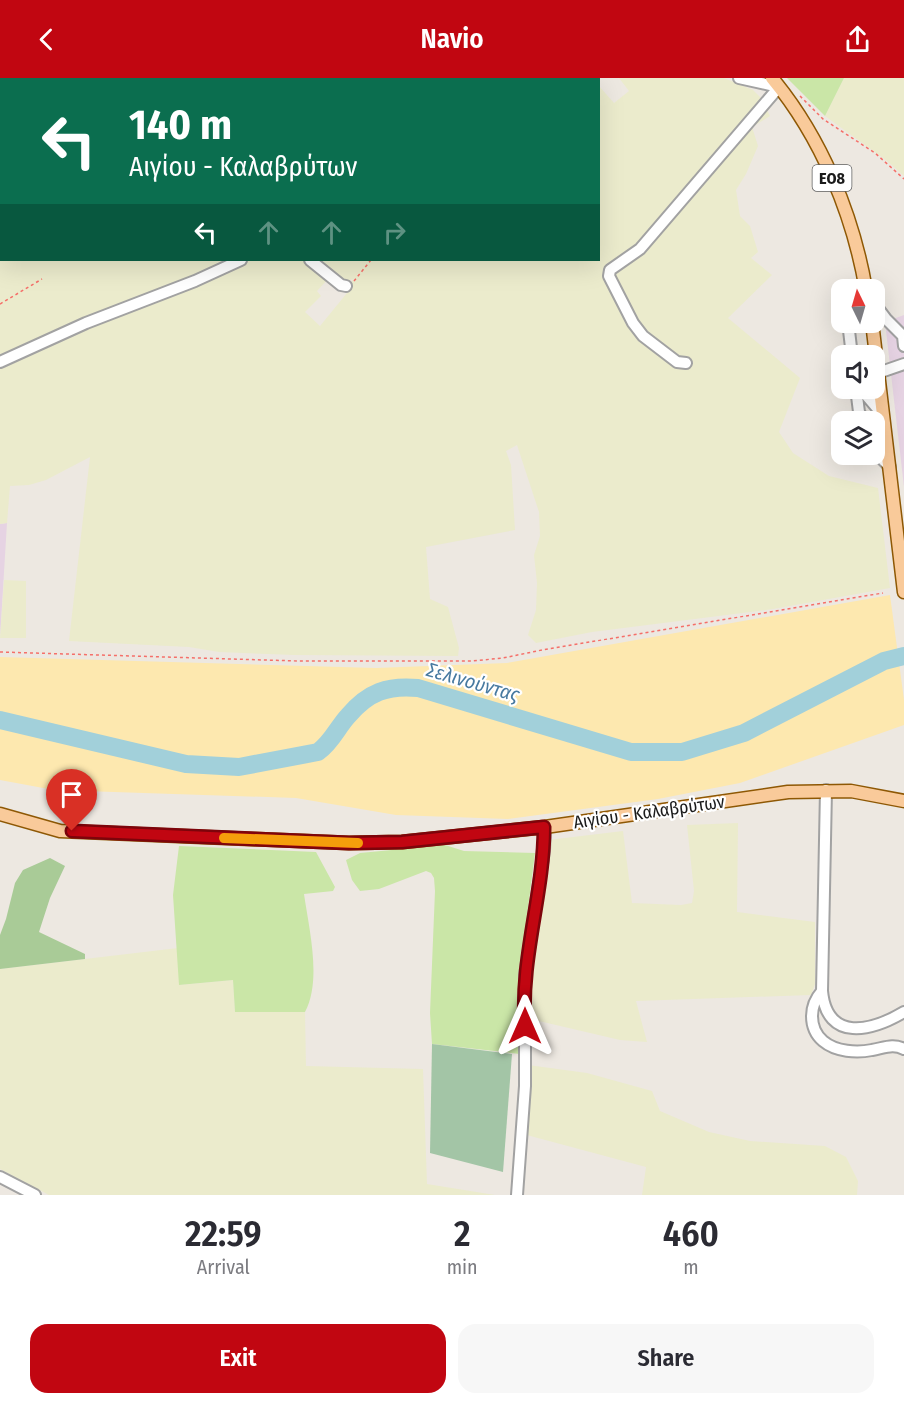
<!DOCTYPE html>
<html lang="en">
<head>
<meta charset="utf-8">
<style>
	body { margin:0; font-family:"Fira Sans Condensed",sans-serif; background:#f7f7f7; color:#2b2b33; height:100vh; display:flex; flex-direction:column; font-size:22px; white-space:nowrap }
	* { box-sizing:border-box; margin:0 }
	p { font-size:20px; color:#7c7c81 }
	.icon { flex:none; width:33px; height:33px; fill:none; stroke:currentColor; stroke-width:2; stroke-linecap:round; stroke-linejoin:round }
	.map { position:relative; height:1117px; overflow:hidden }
	.panel { display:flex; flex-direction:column; background:#fff; flex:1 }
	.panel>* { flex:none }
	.guide { position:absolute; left:0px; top:0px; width:600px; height:183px; box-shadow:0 6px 24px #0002; background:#0b6e4f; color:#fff; overflow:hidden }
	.needle { width:39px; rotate:355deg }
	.fabs { position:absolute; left:831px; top:201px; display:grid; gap:12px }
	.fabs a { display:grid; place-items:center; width:54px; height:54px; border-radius:12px; background:#fff; box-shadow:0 6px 24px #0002; font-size:30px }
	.pin { position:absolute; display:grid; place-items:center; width:51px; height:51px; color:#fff; margin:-62px -26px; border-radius:50% 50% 50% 0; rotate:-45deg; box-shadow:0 0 6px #0007 }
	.pin .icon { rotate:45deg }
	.me { position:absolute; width:66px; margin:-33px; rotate:0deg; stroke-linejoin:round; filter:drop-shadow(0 0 4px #0008) }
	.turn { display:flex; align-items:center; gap:21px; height:126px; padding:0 30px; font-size:27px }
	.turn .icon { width:78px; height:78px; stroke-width:2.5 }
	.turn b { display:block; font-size:42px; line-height:51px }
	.lanes { display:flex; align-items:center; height:57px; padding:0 30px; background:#0003; justify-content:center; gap:30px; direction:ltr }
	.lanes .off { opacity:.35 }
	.eta { display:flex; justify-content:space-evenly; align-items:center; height:102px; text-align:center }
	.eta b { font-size:36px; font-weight:600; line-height:42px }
	.button { display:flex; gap:12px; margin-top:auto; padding:12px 30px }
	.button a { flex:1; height:69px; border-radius:18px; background:#c10611; color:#fff; font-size:24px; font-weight:600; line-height:69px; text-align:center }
	.button a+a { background:#f7f7f7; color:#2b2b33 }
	header { display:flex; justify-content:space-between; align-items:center; height:78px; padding:0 30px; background:#c10611; color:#fff; font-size:27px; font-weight:600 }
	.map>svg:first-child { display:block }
	.industrial { fill:#e6d3e3 }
	.farmland { fill:#ebebcc }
	.grass { fill:#cae6a7 }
	.forest { fill:#a9cb97 }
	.sand { fill:#fde8af }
	.cemetery { fill:#a3c5a6 }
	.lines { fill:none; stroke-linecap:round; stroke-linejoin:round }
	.river { stroke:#a2d0da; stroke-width:18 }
	.minor-casing { stroke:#a2a2a2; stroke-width:14 }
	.major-casing { stroke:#8e5804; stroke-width:15 }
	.path { stroke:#f56f69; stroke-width:1.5; stroke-dasharray:3 3; stroke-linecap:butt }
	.minor { stroke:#fff; stroke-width:10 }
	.major { stroke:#f9ca9a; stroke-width:12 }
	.route-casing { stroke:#7d040b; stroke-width:15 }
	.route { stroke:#c10611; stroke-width:10 }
	.slow { stroke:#f59e0b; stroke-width:10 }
	.labels { text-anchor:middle; stroke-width:4.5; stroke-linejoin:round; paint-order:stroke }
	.shield { fill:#fff; stroke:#5f5f5f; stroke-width:1.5 }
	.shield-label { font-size:16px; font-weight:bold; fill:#1b1b1b }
	.street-label { font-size:18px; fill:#1b1b1b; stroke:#fff }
	.water-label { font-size:20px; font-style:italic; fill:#487aa0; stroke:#fff }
</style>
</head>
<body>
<header><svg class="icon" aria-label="back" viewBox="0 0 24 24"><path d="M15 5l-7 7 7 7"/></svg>Navio<svg class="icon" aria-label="share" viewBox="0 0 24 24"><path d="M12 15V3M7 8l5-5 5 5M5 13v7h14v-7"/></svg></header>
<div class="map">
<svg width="904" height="1117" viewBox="0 0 904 1117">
	<rect width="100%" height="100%" fill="#ede8e1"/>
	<path class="industrial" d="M904,237V409L885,244Z
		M7,445L0,560V446Z"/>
	<path class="farmland" d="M0,0H504L505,1L2,2V182H240L0,282Z
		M619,0H724L753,12L761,20L770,38L752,49L758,68L746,96L736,112L740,138L750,148L758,174L751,180L772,197L728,240L800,300L779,354L793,375L829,398L878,410L890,510L773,531L592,554L536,565L528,557L536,532L537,505L534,477L540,458L539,434L517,367L506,373L511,387L515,452L426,469L430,521L448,529L459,570L458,578L294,577L219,574L189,569L69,563L90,379L46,402L29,407L10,408L7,445L0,446V287L246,182H307L329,200L317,213L321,218L305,234L320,248L347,215L353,201L342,204L314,182H598L599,8L614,25L629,13Z
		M844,0H904V98L887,83L825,38Z
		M4,502L26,503V560H0Z
		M738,745L737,834L815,844V906L811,917L636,923L647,964L620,962L526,940L528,898L548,762L623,753L632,825L681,827L692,825L694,813L687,747Z
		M178,870L180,907L233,902L235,934H305L306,988L423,991L427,1106L495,1117H49L0,1091V891Z
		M528,987L587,995L652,1013L660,1033L709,1054L750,1063L825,1068L846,1079L858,1103L857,1117H642L646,1089L523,1056Z"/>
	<path class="grass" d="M787,0H844L825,38Z
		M445,767L464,773L535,775L519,901L516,938L520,976L432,966L430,935L435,813L434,800L431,795L426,793L379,811L360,813L352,802L346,782L360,775Z
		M179,768L316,774L335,809L333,813L304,816C309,851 322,902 305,934H235L233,902L179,907L173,817Z"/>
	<path class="forest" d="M50,780L65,788L50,820L39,854L85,876V881L0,891V857L6,841L15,805L23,792Z"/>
	<path class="sand" d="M890,517L904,622V647L740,705L658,721L508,741L396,737L296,720L54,712L0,702V579L376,590L507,585Z"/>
	<path class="cemetery" d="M432,966L512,976L503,1094L430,1075Z"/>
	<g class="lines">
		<path class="river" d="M0,642L186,686L239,689L318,674C332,664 337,650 348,638C368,614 388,607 418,610L631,674H682L744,655L884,583L904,578"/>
		<g class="minor-casing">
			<path id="minor" d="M310,182L341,207L346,208
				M874,225L886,241L903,258L904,268
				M848,244L852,278
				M0,284L86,245L195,203L241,182
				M686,285L677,284L643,258L633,245L609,198L610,192L640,171L779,9L739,0
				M878,295L904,286
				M856,310L859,334L865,344
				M860,310L883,337
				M874,373L890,389
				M826,712L822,913C827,965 872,953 904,934
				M822,913C815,921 812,928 812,938C812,948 816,957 823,963C836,974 857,975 872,972C884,970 893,965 904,971
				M0,1099L35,1117
				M517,1117L525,1008V897L544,773L545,749"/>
		</g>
		<g class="major-casing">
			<path id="major" d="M772,0C821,59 853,136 866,212
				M872,244L904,514
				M0,736L60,753L349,765L402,764L545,749L788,714L851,713L904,723"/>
		</g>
		<path class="path" d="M359,0L361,2
			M800,18L823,41L875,75L904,101
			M354,203L371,182
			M0,226L42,201
			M0,574L298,583H472L503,580L542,572L883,515"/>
		<use href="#minor" class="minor"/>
		<use href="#major" class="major"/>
	</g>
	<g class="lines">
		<g class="route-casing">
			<path id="route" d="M72,753L349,765L402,764L544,749C544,816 520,880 525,948"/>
		</g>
		<use href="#route" class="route"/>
		<path class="slow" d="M224,760L358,765"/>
	</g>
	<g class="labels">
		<rect class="shield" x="812.5" y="87" width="39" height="26" rx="4.5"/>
		<g class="shield-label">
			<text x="832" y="106">ΕΟ8</text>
		</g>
		<g class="street-label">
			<text transform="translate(649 734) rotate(-8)" y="6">Αιγίου - Καλαβρύτων</text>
		</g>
		<g class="water-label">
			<text transform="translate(473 604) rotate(16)" y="7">Σελινούντας</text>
		</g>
	</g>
</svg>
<div class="fabs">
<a><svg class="needle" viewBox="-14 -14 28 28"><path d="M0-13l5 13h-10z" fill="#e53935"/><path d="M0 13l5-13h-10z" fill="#7c7c81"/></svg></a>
<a><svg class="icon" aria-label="sound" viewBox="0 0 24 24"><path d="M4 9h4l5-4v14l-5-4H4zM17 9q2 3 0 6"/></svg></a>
<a><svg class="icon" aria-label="layers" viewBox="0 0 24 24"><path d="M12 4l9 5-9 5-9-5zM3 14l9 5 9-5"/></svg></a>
</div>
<div class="pin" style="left:72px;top:753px;background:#d93025"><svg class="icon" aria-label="arrive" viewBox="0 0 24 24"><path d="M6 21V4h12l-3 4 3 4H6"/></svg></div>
<svg class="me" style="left:525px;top:948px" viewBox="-20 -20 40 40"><path d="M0-17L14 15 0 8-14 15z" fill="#c10611" stroke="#fff" stroke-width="4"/></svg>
<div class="guide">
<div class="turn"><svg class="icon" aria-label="left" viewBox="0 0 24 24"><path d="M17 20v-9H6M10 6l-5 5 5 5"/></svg><div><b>140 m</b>Αιγίου - Καλαβρύτων</div></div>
<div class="lanes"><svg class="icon" aria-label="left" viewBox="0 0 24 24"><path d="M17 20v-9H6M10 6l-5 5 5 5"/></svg><svg class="icon off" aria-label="ahead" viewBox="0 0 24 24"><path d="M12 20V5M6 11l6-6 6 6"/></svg><svg class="icon off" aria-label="ahead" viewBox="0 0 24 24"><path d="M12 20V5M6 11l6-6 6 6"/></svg><svg class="icon off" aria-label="right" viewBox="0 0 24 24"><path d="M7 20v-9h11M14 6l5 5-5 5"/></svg></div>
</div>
</div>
<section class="panel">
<div class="eta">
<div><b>22:59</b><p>Arrival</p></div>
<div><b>2</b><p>min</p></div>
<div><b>460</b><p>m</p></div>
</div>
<div class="button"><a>Exit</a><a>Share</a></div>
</section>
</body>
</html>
